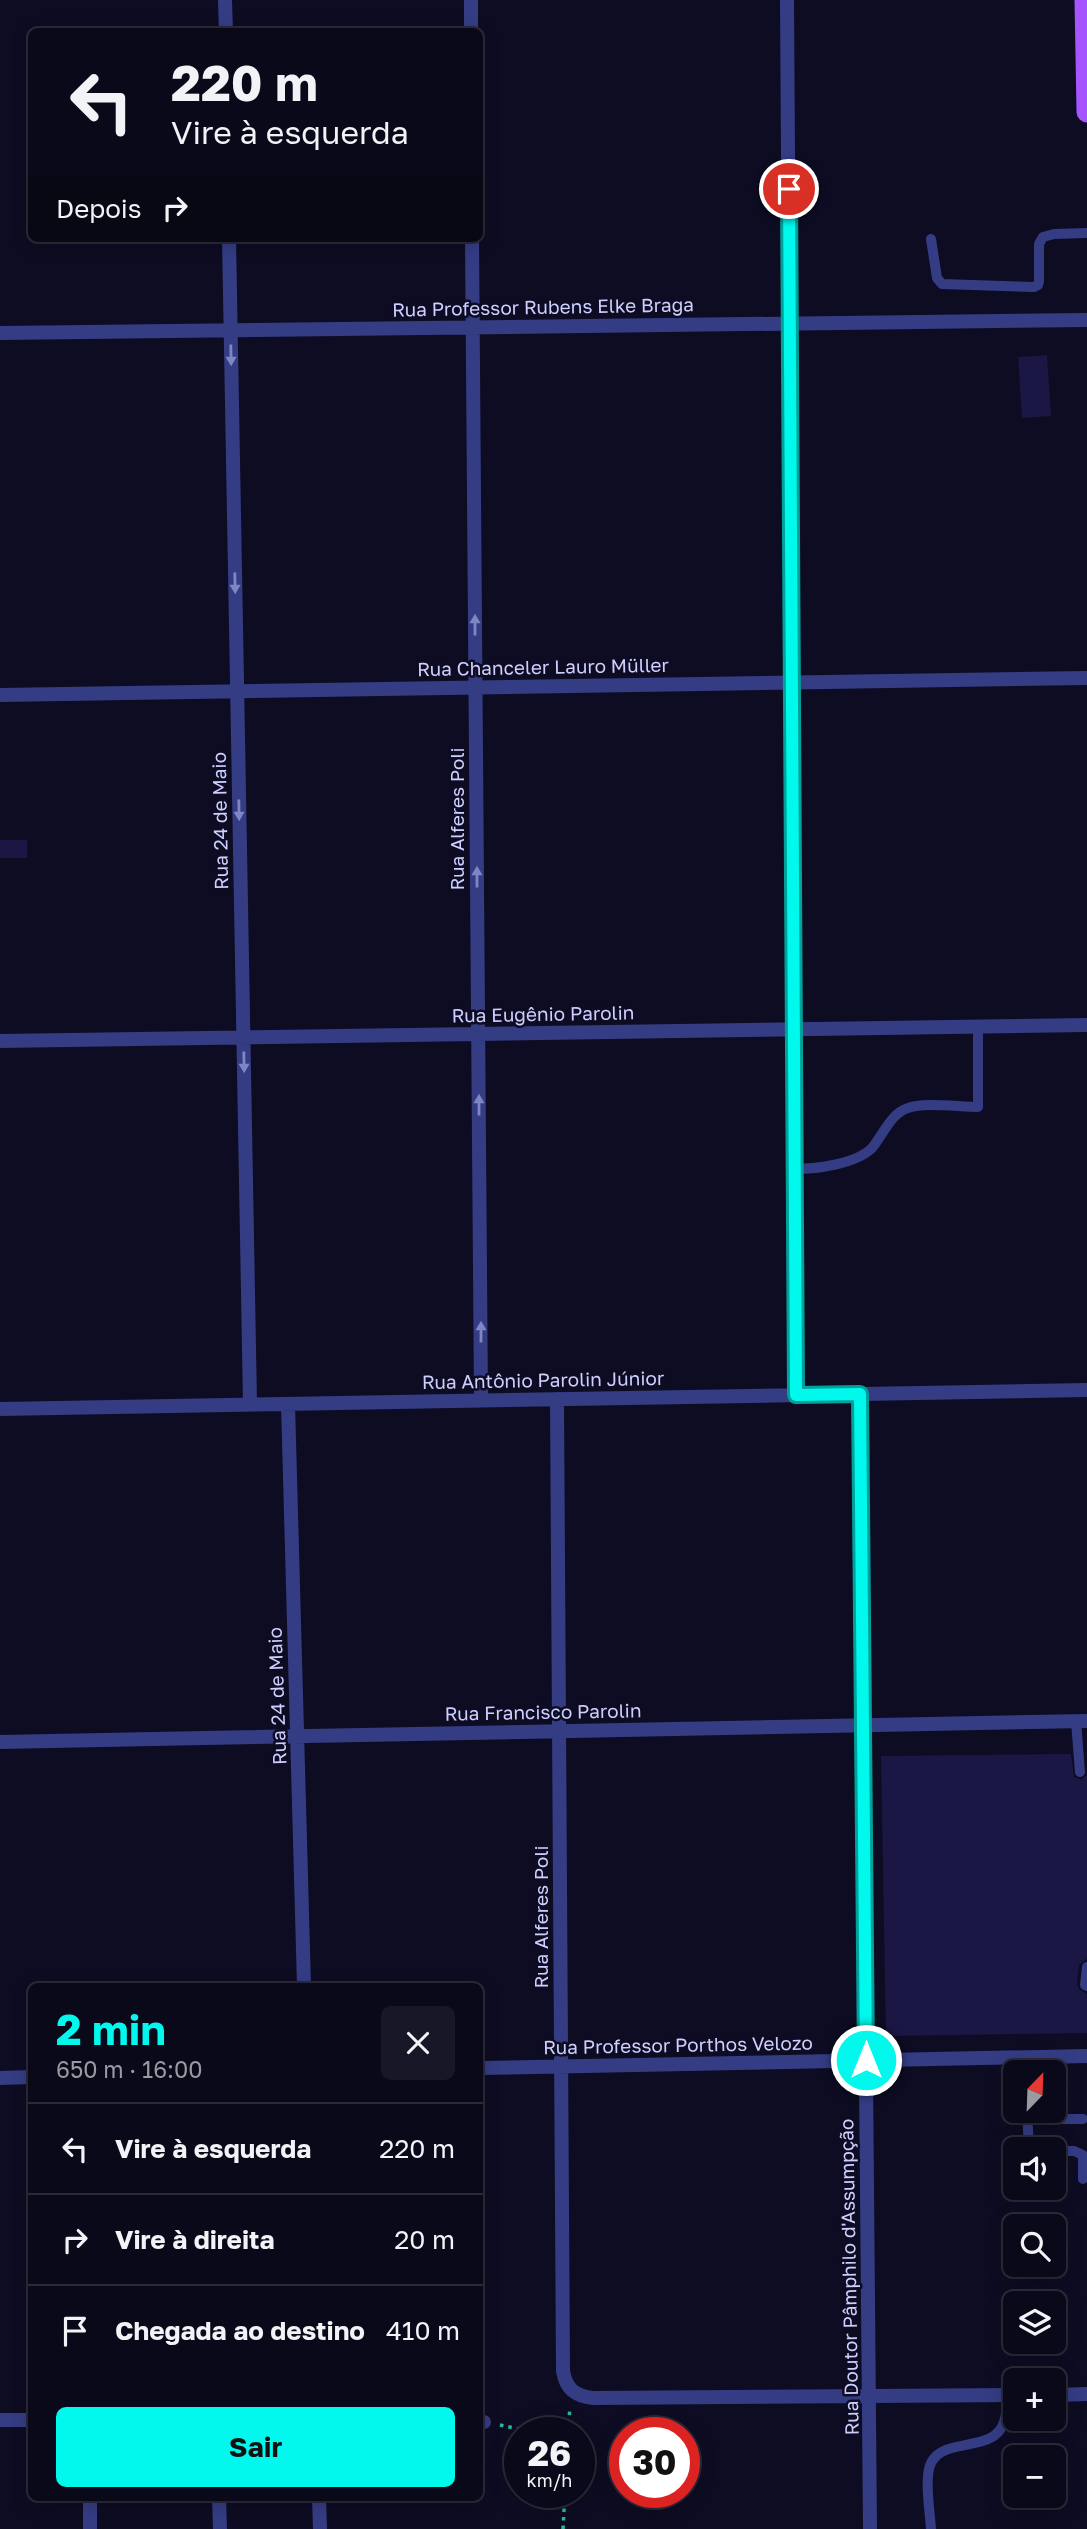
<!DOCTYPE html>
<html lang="pt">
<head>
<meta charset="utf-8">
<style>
	body { margin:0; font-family:"Golos Text",sans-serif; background:#181727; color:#f1f3f6; height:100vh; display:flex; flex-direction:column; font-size:26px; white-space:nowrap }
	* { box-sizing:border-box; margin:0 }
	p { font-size:23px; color:#999aa2 }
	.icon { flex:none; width:38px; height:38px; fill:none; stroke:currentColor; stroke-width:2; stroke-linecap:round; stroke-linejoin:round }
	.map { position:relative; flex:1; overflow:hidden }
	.panel { position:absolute; left:28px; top:1983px; width:455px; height:518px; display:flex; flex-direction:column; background:#0a091a; border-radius:10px; box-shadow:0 4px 18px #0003,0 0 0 2px #2a2a39 }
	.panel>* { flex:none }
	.banner { position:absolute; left:28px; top:28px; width:455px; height:214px; border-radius:10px; box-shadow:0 4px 18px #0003,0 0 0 2px #2a2a39; background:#0a091a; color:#f1f3f6; overflow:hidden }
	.needle { width:46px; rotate:23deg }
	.fabs { position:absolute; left:1003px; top:2060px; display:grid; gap:14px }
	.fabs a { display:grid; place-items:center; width:63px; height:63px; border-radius:10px; background:#0a091a; box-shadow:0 4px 18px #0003,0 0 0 2px #2a2a39; font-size:35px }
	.speed { position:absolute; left:504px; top:2417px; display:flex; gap:14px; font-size:35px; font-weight:700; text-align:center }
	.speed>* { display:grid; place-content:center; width:91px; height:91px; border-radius:50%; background:#0a091a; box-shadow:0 4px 18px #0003,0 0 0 2px #2a2a39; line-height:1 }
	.speed small { font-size:18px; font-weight:400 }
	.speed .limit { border:10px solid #d22; background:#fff; color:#111 }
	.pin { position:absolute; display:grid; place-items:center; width:60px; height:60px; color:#fff; margin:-30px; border:4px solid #fff; border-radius:50%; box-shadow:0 2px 7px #0007 }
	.me { position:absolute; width:77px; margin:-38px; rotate:0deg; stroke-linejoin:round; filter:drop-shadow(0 0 5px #0008) }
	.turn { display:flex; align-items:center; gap:24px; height:147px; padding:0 28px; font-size:32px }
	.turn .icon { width:91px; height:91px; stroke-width:2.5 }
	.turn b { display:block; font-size:49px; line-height:60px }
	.then { display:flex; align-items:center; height:66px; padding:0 28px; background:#0003; gap:14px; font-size:26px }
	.round { display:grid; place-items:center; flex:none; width:74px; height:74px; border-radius:10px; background:#181727 }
	.headline { display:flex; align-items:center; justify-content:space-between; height:119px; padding:0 28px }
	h1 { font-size:42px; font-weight:700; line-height:52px; color:#00f8ed }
	.primary-button { display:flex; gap:14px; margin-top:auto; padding:14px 28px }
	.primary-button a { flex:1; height:80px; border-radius:10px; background:#00f8ed; color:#111; font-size:28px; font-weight:700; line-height:80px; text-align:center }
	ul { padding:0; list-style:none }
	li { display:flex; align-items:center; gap:21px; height:91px; padding:0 28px; border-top:2px solid #2a2a39 }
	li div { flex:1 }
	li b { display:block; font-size:26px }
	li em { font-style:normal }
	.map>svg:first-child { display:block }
	.building { fill:#1a1744 }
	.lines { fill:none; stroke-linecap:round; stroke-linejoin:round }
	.path { stroke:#27b99b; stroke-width:3.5; stroke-dasharray:3.5 5; stroke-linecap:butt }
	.lane { stroke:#343d84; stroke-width:10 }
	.street { stroke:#343d84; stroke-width:14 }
	.primary { stroke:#a654ff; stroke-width:21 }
	.oneway { fill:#8086c2 }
	.route-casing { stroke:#00a19a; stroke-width:18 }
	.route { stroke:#00f8ed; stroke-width:12 }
	.labels { text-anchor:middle; stroke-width:5; stroke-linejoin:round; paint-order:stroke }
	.street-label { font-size:19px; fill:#cdcfff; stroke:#0d0c22 }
</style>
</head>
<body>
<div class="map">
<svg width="1087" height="2529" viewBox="0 0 1087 2529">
	<rect width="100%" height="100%" fill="#0d0c22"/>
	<path class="building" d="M1047,355L1051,416L1022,418L1018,357Z
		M0,840H27V858H0Z
		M1071,1754L1074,1777L1081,1780L1087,1775V1959L1079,1965L1077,1984L1079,1989L1087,1994V2033L886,2036L881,1756Z"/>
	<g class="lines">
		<path class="path" d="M500,2425L533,2432
			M568,2432L570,2407
			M563,2529L565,2492"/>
		<path class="lane" d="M931,239L937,278L942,284L1034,287L1038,285L1039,281V244L1043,237L1054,234L1087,233
			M795,1169C816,1169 856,1164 872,1148C883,1135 891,1113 908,1108C926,1102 958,1107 978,1107V1026
			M1076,1721L1080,1772
			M1087,1967L1085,1985L1087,1986
			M1026,2072V2057
			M1027,2110L1029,2149
			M1027,2119H1083
			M1054,2151H1074L1083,2155V2179
			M931,2529C930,2512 924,2477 931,2463C944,2436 994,2454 1004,2422C1007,2414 1007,2404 1007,2395"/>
		<path class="street" d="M225,0L226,32
			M471,0V32
			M787,0L796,1395
			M229,238L250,1404
			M472,238L481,1400
			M0,333L1087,320
			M0,695L1087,678
			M0,1041L1087,1025
			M860,1394L870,2529
			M557,1399L563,2371C566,2389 575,2396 593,2398L1015,2395
			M288,1404L304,1986
			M0,1409L1087,1390
			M0,1742L1087,1721
			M480,2068L1087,2056
			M0,2078L32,2077
			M1054,2395L1087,2394
			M0,2420H32
			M480,2422H484
			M90,2497V2529
			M219,2497L220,2529
			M319,2497L320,2529"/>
		<path class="primary" d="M1085,0L1087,112"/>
	</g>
	<defs><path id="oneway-solid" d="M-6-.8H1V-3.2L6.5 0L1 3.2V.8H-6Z" transform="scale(1.75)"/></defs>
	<g class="oneway">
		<use href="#oneway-solid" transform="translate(231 355) rotate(89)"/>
		<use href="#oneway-solid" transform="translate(235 583) rotate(89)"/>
		<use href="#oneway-solid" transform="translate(475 625) rotate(-90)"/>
		<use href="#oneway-solid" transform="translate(239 810) rotate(89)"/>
		<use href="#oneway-solid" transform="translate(477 877) rotate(-90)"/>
		<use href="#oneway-solid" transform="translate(244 1062) rotate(89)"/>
		<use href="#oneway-solid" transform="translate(479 1105) rotate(-90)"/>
		<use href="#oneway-solid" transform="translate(481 1332) rotate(-90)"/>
	</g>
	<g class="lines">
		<g class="route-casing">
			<path id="route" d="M789,189L796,1395L860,1394L866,2060"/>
		</g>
		<use href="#route" class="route"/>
	</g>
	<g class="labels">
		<g class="street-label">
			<text transform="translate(543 307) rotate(-1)" y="7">Rua Professor Rubens Elke Braga</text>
			<text transform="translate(543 667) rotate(-1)" y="7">Rua Chanceler Lauro Müller</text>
			<text transform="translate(457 819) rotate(-90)" y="7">Rua Alferes Poli</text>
			<text transform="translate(220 821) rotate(-91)" y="7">Rua 24 de Maio</text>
			<text transform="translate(543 1014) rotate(-1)" y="7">Rua Eugênio Parolin</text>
			<text transform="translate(543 1380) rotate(-1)" y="7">Rua Antônio Parolin Júnior</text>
			<text transform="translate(277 1696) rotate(-92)" y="7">Rua 24 de Maio</text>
			<text transform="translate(543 1712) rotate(-1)" y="7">Rua Francisco Parolin</text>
			<text transform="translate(541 1917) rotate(-90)" y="7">Rua Alferes Poli</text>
			<text transform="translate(678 2045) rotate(-1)" y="7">Rua Professor Porthos Velozo</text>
			<text transform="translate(849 2277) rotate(-91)" y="7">Rua Doutor Pâmphilo d'Assumpção</text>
		</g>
	</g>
</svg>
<div class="fabs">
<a><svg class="needle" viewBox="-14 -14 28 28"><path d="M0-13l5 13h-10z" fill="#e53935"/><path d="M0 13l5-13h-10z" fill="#999aa2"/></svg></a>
<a><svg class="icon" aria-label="sound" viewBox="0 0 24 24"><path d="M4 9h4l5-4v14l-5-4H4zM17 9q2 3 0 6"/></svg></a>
<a><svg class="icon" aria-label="search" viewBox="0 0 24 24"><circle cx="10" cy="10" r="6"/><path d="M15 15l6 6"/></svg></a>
<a><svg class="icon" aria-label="layers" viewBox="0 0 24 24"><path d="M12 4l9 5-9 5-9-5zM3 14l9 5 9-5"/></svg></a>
<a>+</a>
<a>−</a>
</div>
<div class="speed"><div>26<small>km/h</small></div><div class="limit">30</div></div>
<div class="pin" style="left:789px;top:189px;background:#d93025"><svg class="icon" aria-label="arrive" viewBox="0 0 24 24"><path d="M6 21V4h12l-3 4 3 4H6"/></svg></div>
<svg class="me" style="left:866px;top:2060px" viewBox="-20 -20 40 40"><circle r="17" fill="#00f8ed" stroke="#fff" stroke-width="3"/><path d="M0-11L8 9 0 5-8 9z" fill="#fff"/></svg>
<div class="banner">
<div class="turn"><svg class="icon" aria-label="left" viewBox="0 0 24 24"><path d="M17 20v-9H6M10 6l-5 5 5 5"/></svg><div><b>220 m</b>Vire à esquerda</div></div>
<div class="then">Depois<svg class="icon" aria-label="right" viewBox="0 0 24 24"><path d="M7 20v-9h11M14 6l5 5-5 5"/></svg></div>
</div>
<section class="panel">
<div class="headline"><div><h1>2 min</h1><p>650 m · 16:00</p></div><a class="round"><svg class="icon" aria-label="close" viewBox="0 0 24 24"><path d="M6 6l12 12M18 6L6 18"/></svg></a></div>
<ul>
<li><svg class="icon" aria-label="left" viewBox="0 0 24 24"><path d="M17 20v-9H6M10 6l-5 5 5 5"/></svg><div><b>Vire à esquerda</b></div><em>220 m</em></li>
<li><svg class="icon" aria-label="right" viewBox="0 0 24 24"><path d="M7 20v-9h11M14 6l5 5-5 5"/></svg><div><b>Vire à direita</b></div><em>20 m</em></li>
<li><svg class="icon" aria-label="arrive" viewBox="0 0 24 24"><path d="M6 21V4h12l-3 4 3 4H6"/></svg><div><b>Chegada ao destino</b></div><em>410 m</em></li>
</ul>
<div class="primary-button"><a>Sair</a></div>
</section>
</div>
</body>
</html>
